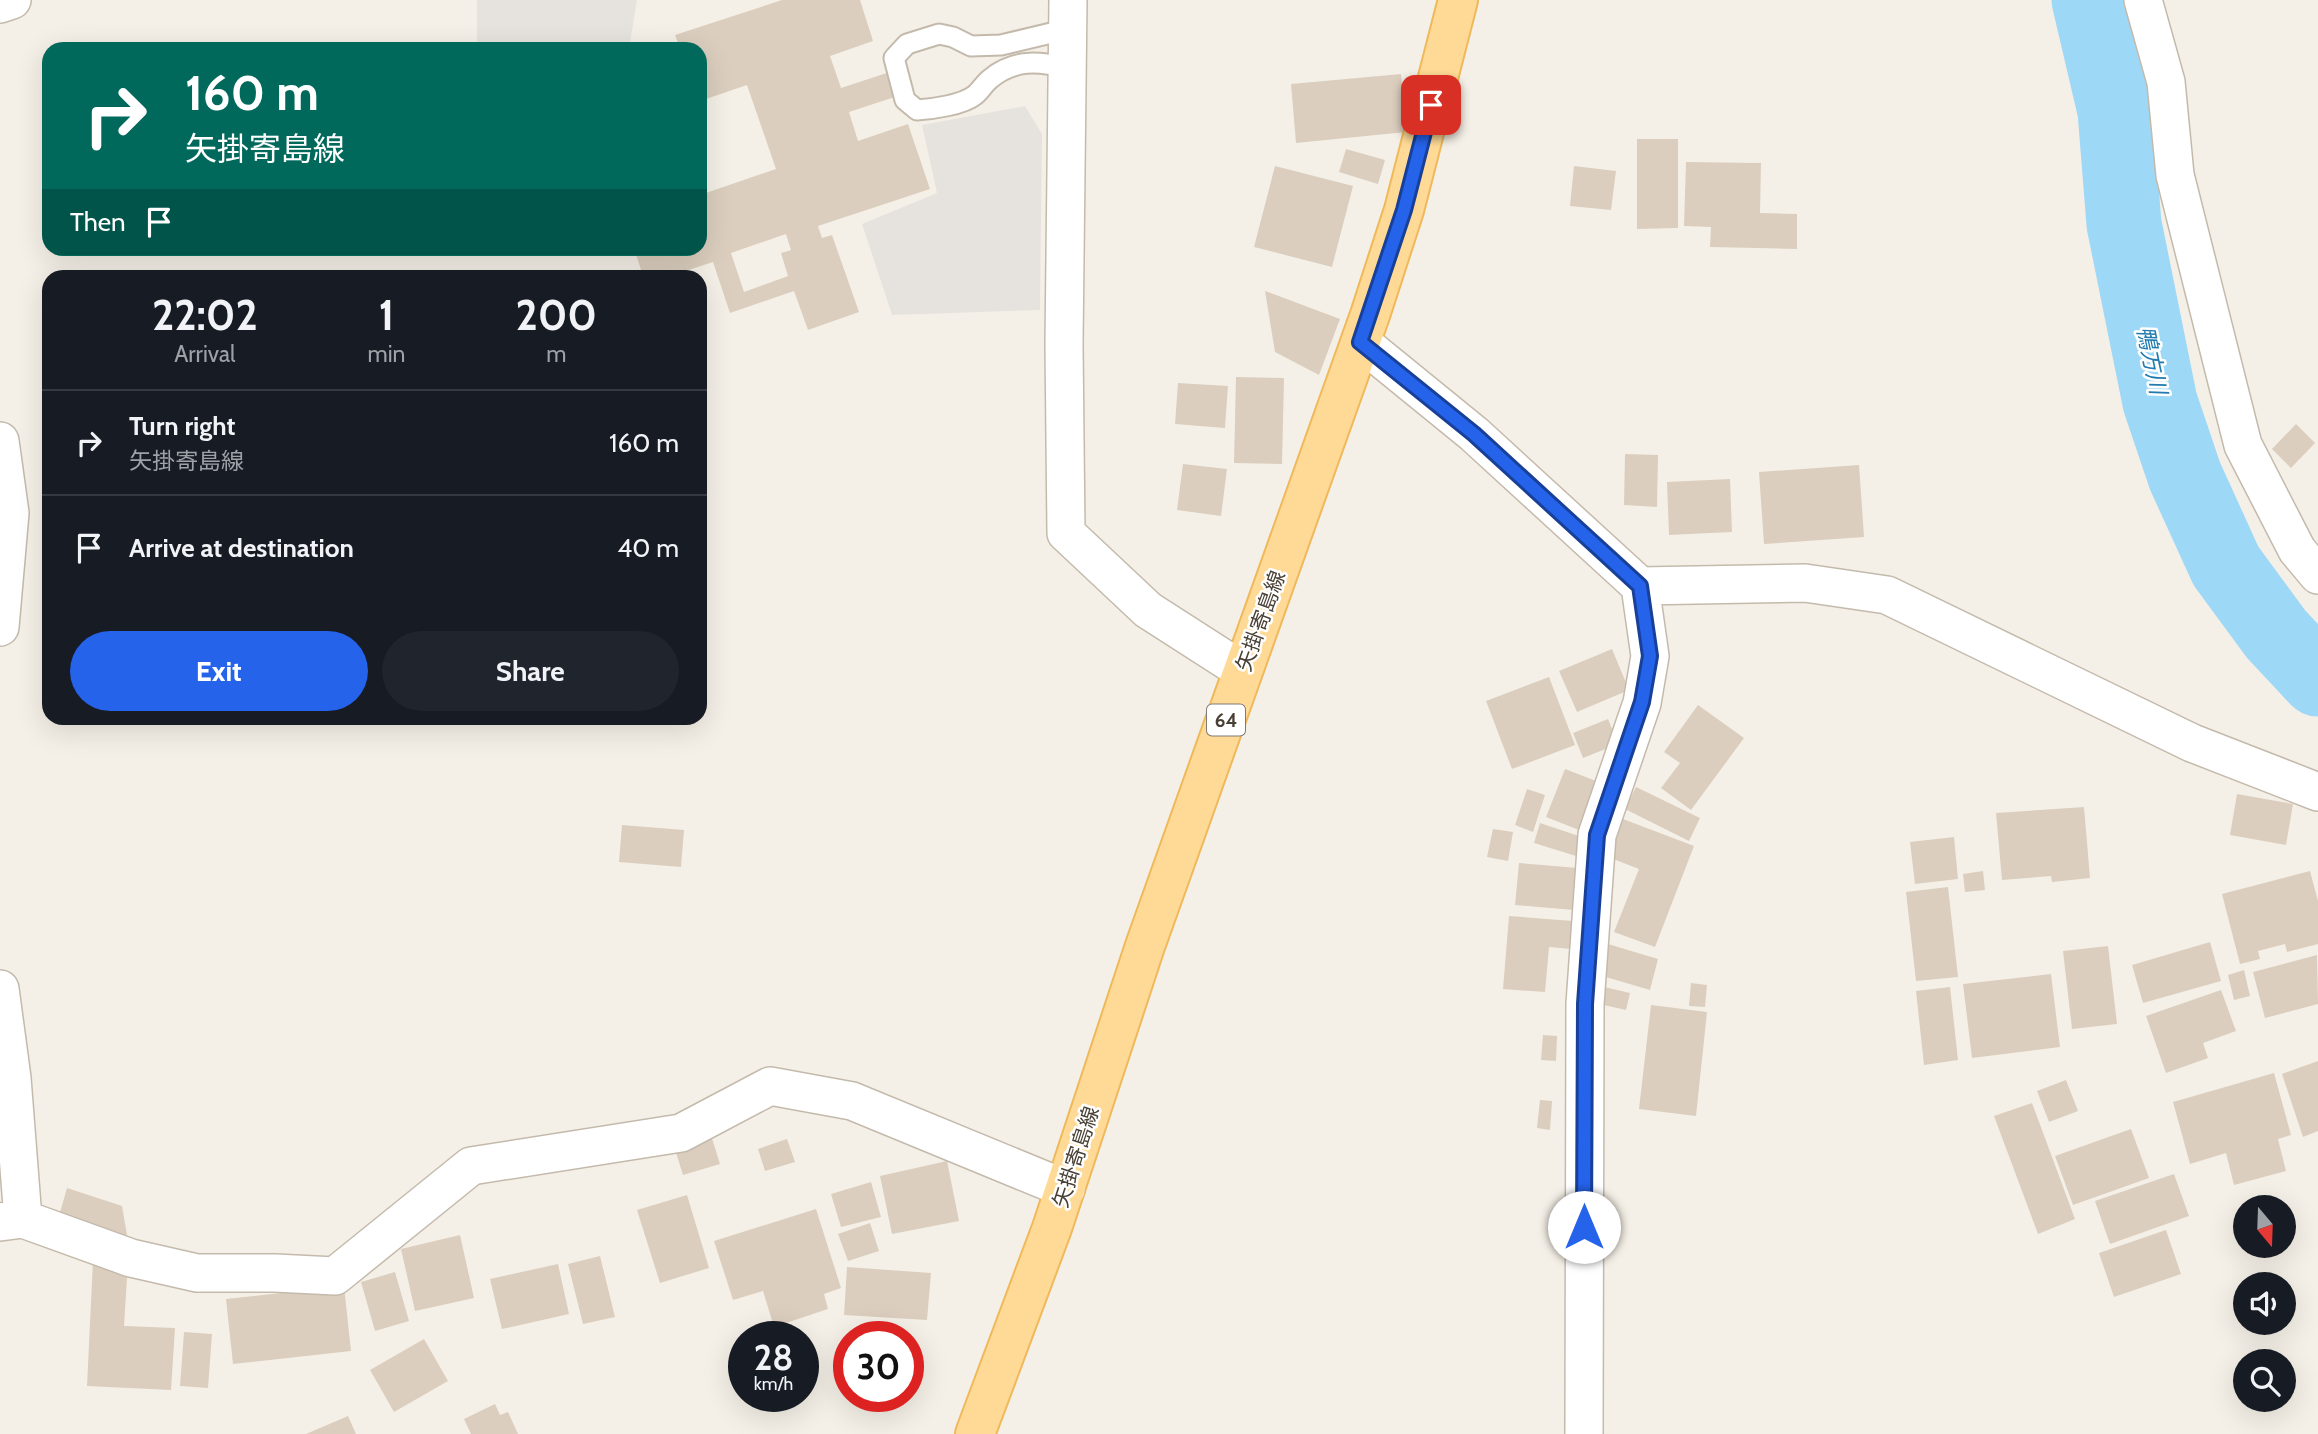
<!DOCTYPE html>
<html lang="en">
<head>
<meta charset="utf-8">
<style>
	body { margin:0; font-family:Cabin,"Noto Sans JP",sans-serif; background:#20242c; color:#f1f3f6; height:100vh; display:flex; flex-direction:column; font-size:26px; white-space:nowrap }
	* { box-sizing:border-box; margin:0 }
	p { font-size:23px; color:#9ea1a6 }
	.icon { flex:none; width:38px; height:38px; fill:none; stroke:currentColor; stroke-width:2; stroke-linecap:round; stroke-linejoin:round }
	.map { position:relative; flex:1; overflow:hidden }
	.drawer { position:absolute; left:42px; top:270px; width:665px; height:455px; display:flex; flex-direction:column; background:#171b24; border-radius:21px; box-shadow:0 7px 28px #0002 }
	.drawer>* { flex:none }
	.guide { position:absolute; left:42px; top:42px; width:665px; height:214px; border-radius:21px; box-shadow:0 7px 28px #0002; background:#00695c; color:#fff; overflow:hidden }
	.needle { width:46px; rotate:161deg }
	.controls { position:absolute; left:2233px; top:1195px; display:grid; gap:14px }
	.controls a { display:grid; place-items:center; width:63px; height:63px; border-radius:50%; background:#171b24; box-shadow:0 7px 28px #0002; font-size:35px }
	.speed { position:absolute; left:728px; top:1321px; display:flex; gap:14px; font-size:35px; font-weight:700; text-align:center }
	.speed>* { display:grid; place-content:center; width:91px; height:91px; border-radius:50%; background:#171b24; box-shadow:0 7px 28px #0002; line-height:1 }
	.speed small { font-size:18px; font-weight:400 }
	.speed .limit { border:10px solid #d22; background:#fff; color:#111 }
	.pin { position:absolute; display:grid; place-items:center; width:60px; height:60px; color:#fff; margin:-30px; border-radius:14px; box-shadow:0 4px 10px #0006 }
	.me { position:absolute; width:77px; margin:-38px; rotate:0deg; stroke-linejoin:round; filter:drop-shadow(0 0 5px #0008) }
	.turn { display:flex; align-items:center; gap:24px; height:147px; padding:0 28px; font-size:32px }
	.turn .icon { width:91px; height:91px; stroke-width:2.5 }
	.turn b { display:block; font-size:49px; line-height:60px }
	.then { display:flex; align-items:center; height:66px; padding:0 28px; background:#0003; gap:14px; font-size:26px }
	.eta { display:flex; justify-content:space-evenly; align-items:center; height:119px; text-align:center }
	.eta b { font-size:42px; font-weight:700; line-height:49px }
	.action { display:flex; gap:14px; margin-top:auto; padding:14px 28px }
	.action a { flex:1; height:80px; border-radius:42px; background:#2563eb; color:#fff; font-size:28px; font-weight:700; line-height:80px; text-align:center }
	.action a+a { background:#20242c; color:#f1f3f6 }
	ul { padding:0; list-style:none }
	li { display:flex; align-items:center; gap:21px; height:105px; padding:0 28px; border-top:2px solid #363941 }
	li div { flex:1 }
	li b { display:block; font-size:26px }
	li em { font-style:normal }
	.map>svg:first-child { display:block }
	.parking { fill:#e6e3df }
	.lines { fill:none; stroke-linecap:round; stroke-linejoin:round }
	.river { stroke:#9ed8f7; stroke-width:75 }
	.building { fill:#dbcebe; fill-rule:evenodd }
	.lane-casing { stroke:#c4baac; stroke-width:23 }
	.street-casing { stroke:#c4baac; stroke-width:40 }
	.primary-casing { stroke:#efb95b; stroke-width:42 }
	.lane { stroke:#fff; stroke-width:19 }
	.street { stroke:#fff; stroke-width:37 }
	.primary { stroke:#ffda96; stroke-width:38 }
	.route-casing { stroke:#184099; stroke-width:18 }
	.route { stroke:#2563eb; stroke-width:12 }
	.labels { text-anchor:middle; stroke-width:5; stroke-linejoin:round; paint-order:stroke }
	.shield { fill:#fff; stroke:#807972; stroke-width:2 }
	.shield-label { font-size:19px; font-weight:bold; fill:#494035 }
	.street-label { font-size:21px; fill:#494035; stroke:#fff }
	.water-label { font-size:23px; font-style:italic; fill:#217bae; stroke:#fff }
</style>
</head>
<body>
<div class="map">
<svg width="2318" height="1434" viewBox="0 0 2318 1434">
	<rect width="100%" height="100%" fill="#f5f0e7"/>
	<path class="parking" d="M477,0H637L629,49H477Z
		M1025,106L1042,134L1040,310L892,315L862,224L937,193L922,125Z"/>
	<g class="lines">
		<path class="river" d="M2089,0L2115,111L2124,224L2160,402L2185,476L2226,566L2276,634L2318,679"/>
	</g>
	<path class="building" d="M782,0H860L873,41L830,56L841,88L905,67L913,91L849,112L858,141L908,124L930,189L818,226L822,238L832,235L859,312L808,330L794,291L730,313L713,262L670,276H643L634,248H700V195L776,169L747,85L700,101V49H680L675,35ZM786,234L791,250L781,253L788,276L744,292L731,253Z
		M1401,74L1406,132L1296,143L1291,84Z
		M1637,139H1678V228L1637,229Z
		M1346,149L1385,160L1378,184L1339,172Z
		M1686,162L1761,163L1760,213L1797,214V249L1710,247L1711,227L1684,226Z
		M1275,166L1353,186L1332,267L1254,247Z
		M1574,166L1616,171L1611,210L1570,206Z
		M1265,291L1340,319L1319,375L1275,352Z
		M1236,377L1284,378L1282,464L1234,463Z
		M1178,383L1228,386L1225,428L1175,424Z
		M2296,424L2315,443L2291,468L2272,449Z
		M1625,454L1658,455L1657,507L1624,505Z
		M1183,464L1227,469L1221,516L1177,510Z
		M1859,465L1864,537L1764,544L1759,472Z
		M1730,479L1732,532L1669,535L1667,482Z
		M1612,649L1629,690L1577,712L1559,671Z
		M1549,677L1575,745L1512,769L1486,701Z
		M1698,705L1744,738L1691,810L1661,788L1680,763L1664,752Z
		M1608,719L1618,744L1583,758L1573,733Z
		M1565,769L1604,784L1584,832L1546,817Z
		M1636,787L1700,818L1689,841L1625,809Z
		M1527,789L1545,795L1533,832L1515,825Z
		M2237,794L2293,804L2286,845L2230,835Z
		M2084,807L2090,878L2052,882L2051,876L2002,880L1996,813Z
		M1623,819L1694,846L1655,947L1614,932L1639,869L1608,857Z
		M1540,823L1582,837L1576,856L1534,843Z
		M622,825L684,830L681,867L619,862Z
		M1493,829L1513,832L1508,861L1487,857Z
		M1954,837L1958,879L1915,884L1910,842Z
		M1519,863L1578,868L1574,910L1515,905Z
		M1983,871L1985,890L1965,892L1963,874Z
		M2310,871L2318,901V944L2287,952L2285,944L2258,951L2260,959L2240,964L2222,894Z
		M1948,887L1958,977L1916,981L1906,892Z
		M1509,916L1573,921L1571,949L1549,947L1545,992L1503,989Z
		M2210,942L2221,981L2143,1003L2132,965Z
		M1608,944L1658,959L1650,990L1599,975Z
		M2108,946L2117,1024L2072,1029L2063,951Z
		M2317,955L2318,1004L2265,1018L2253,972Z
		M2244,970L2250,996L2234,1000L2228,975Z
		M2051,974L2060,1047L1972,1058L1963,984Z
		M1691,983L1707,985L1705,1007L1689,1006Z
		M1600,986L1630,993L1626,1010L1595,1003Z
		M1950,987L1958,1060L1924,1065L1916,991Z
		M2221,990L2236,1031L2203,1043L2208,1058L2166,1073L2146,1016Z
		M1651,1005L1707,1012L1696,1116L1639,1109Z
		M1543,1035L1557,1036L1556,1061L1541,1060Z
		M2318,1061V1131L2303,1137L2282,1074Z
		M2274,1073L2291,1135L2278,1139L2286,1171L2234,1185L2226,1153L2190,1164L2173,1102Z
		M2066,1080L2078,1111L2049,1122L2037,1091Z
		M1540,1100L1552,1101L1550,1130L1537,1128Z
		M2032,1103L2075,1219L2038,1234L1994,1116Z
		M2131,1129L2149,1178L2073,1205L2055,1156Z
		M710,1132L720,1164L683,1175L673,1143Z
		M787,1139L795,1162L765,1171L758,1149Z
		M947,1161L959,1221L892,1234L880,1176Z
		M2174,1174L2189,1216L2110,1244L2095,1201Z
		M871,1182L881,1217L841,1227L831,1194Z
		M67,1188L122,1206L131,1258L57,1223Z
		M687,1195L709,1268L660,1283L637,1210Z
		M816,1209L841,1288L824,1294L828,1309L774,1327L763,1291L733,1300L714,1241Z
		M870,1223L879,1251L848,1261L838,1234Z
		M2166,1230L2181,1274L2114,1297L2099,1253Z
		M460,1235L474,1298L415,1311L401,1249Z
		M600,1256L615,1317L583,1324L568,1264Z
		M93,1260L128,1262L124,1326L175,1328L171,1390L87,1386Z
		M558,1264L569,1314L502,1329L490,1279Z
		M847,1267L931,1273L927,1320L844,1315Z
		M395,1272L409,1321L375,1331L361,1282Z
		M344,1286L351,1351L233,1364L226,1299Z
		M184,1332L212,1334L208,1388L180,1386Z
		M424,1339L448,1381L394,1412L370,1370Z
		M495,1404L500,1415L508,1412L518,1434H471L464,1419Z
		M348,1416L356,1434H306Z"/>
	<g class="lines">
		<g class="lane-casing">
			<path id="lane" d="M1067,68C1038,61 1014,59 990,79C984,84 980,91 975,95C963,105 932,109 917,110L905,100L894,58L907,44L939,34L953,37L971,46L1001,45L1068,29"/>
		</g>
		<g class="street-casing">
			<path id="street" d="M1068,0L1064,344L1066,533L1148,610L1243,671
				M2143,0L2166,82L2175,175L2243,445L2297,550L2318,575
				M0,4L12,0
				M1361,342L1474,434L1640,586L1805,583L1887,595L2192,743L2318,792
				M0,441L10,513L0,627
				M0,989L12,1078L23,1219
				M0,1222L23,1219L131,1258L197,1273H275L335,1276L471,1166L681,1133L770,1086L852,1101L1066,1189
				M1584,1434L1585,1004L1597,835L1642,703L1650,656L1640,586"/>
		</g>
		<g class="primary-casing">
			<path id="primary" d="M975,1434L1052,1228L1145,946L1370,315L1404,210L1458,0"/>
		</g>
		<use href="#lane" class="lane"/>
		<use href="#street" class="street"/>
		<use href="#primary" class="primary"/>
	</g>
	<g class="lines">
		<g class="route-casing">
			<path id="route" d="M1431,105L1404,210L1360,342L1474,434L1640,586L1650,656L1642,702L1597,835L1585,1004L1584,1227"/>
		</g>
		<use href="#route" class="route"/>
	</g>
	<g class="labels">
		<rect class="shield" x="1207" y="704.5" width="38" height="31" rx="5"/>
		<g class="shield-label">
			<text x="1226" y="727">64</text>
		</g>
		<g class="street-label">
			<text transform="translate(1261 621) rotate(-70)" y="7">矢掛寄島線</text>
			<text transform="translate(1076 1157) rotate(-72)" y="7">矢掛寄島線</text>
		</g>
		<g class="water-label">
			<text transform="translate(2152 360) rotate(78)" y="8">鴨方川</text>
		</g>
	</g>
</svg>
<div class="controls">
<a><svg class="needle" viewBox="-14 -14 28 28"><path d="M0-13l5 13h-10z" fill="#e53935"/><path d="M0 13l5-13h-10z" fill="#9ea1a6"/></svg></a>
<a><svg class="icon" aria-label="sound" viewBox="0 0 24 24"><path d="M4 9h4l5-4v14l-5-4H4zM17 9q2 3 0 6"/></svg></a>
<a><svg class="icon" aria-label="search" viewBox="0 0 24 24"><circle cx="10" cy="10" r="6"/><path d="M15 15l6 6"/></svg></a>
</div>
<div class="speed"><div>28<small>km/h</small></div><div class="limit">30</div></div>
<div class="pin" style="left:1431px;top:105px;background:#d93025"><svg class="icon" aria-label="arrive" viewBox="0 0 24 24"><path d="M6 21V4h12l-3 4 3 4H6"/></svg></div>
<svg class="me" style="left:1584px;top:1227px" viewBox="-20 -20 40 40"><circle r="19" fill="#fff"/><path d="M0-13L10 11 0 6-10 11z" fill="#2563eb"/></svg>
<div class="guide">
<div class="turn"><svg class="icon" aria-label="right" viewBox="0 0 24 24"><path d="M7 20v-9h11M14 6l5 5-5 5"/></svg><div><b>160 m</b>矢掛寄島線</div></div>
<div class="then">Then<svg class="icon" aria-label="arrive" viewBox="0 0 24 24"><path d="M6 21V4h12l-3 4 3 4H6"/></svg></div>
</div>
<section class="drawer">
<div class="eta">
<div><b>22:02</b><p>Arrival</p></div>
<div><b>1</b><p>min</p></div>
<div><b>200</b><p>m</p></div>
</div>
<ul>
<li><svg class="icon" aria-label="right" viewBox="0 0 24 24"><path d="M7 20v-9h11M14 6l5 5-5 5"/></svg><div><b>Turn right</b><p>矢掛寄島線</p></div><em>160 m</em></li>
<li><svg class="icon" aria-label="arrive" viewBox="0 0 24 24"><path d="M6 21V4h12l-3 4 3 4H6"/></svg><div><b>Arrive at destination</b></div><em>40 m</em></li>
</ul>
<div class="action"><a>Exit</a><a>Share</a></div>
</section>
</div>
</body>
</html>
